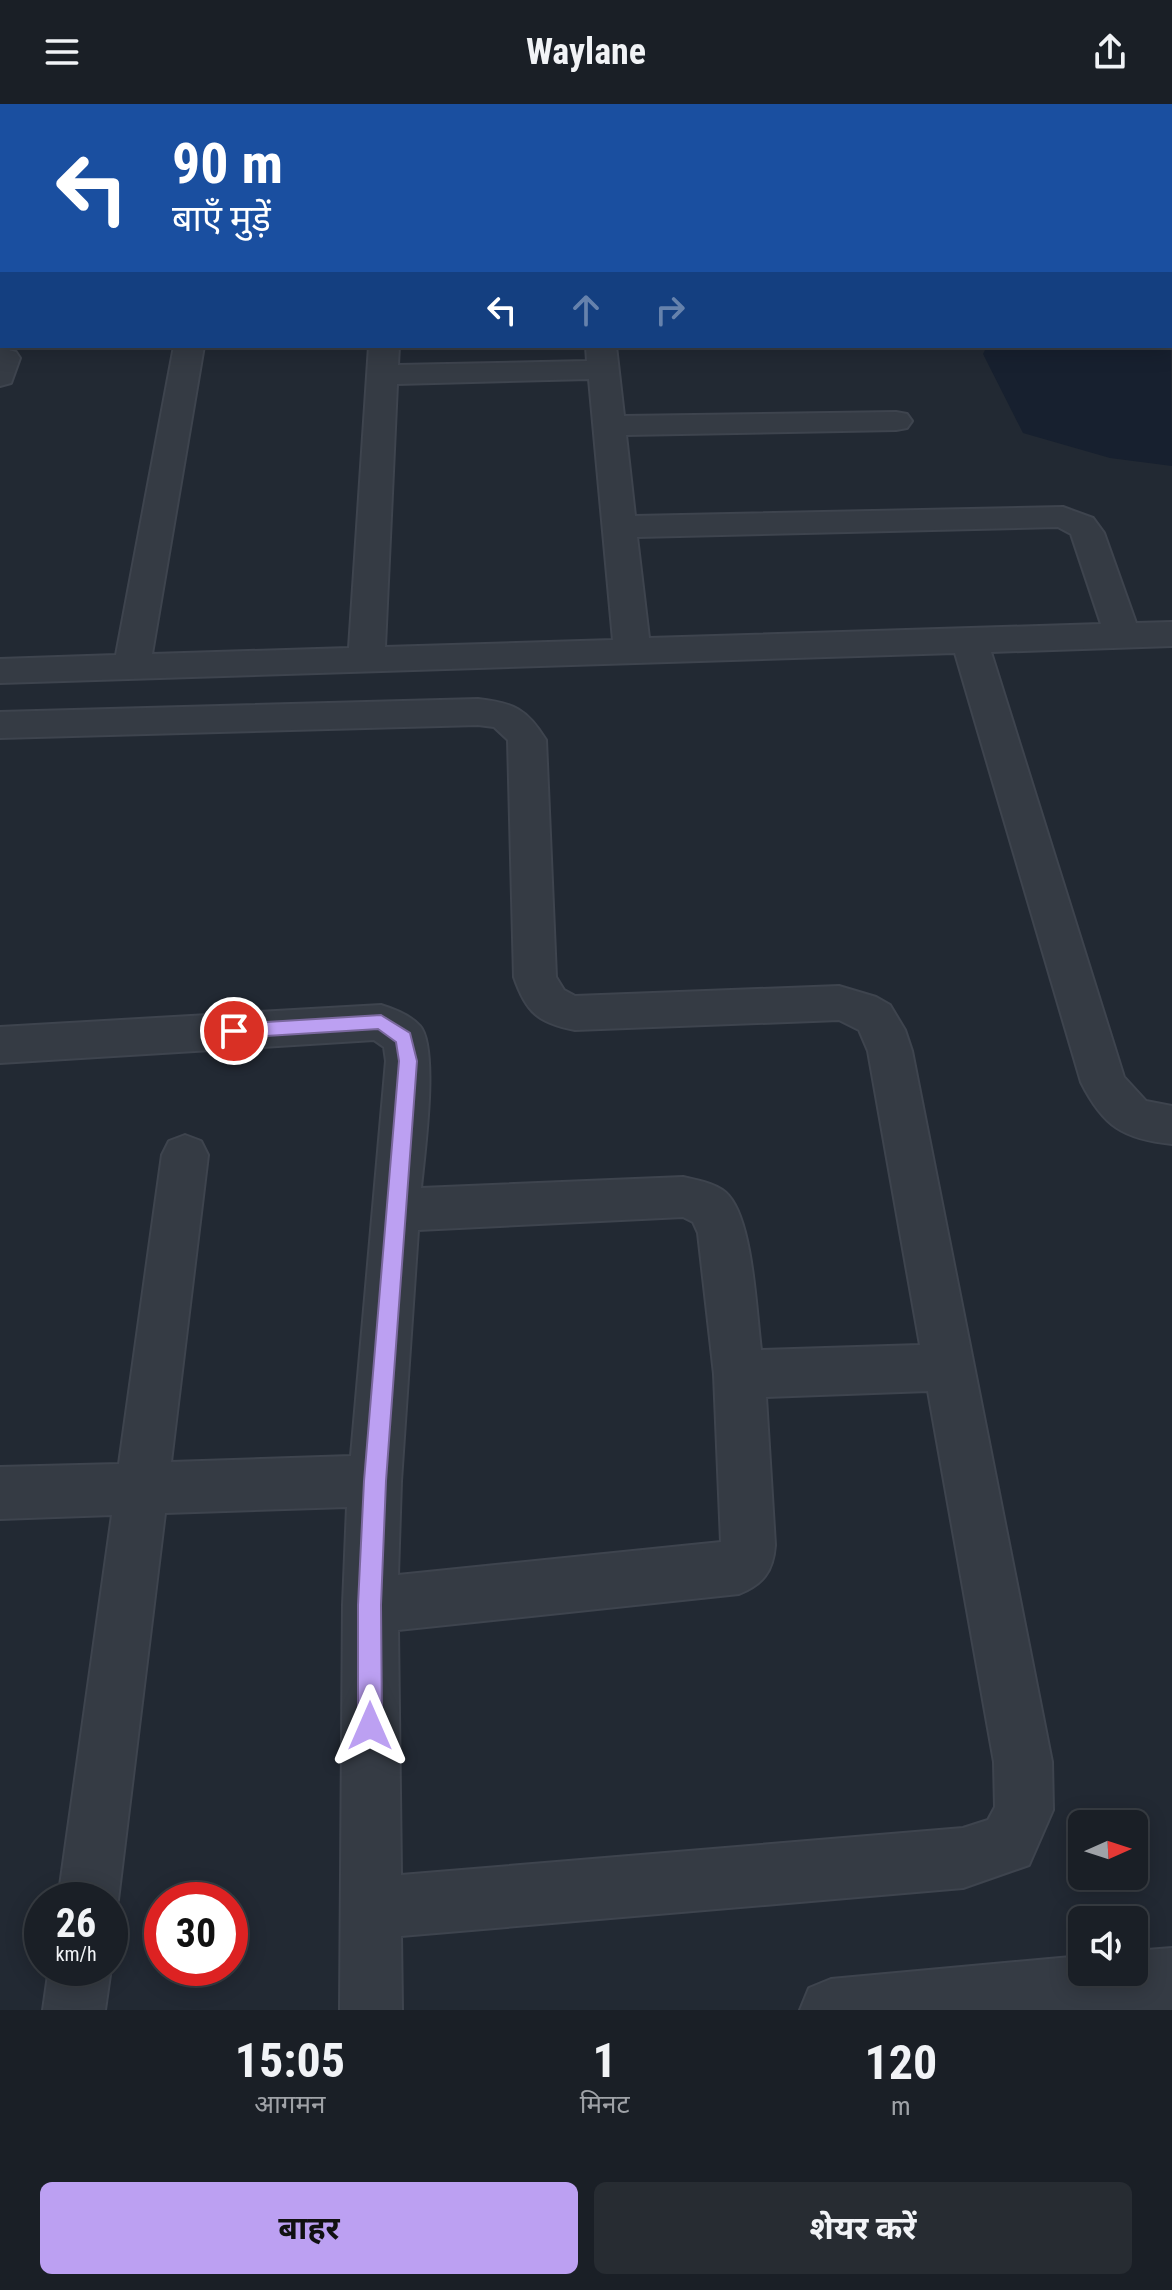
<!DOCTYPE html>
<html lang="hi">
<head>
<meta charset="utf-8">
<style>
	body { margin:0; font-family:"Roboto Condensed","Noto Sans Devanagari",sans-serif; background:#272c32; color:#f1f3f6; height:100vh; display:flex; flex-direction:column; font-size:30px; white-space:nowrap }
	* { box-sizing:border-box; margin:0 }
	p { font-size:26px; color:#9fa2a7 }
	.icon { flex:none; width:44px; height:44px; fill:none; stroke:currentColor; stroke-width:2; stroke-linecap:round; stroke-linejoin:round }
	.map { position:relative; height:1906px; overflow:hidden }
	.sheet { display:flex; flex-direction:column; background:#1a1f26; flex:1 }
	.sheet>* { flex:none }
	.hud { position:absolute; left:0px; top:0px; width:1172px; height:244px; box-shadow:0 4px 20px #0003,0 0 0 2px #383d43; background:#1a4fa0; color:#fff; overflow:hidden }
	.needle { width:52px; rotate:87deg }
	.fabs { position:absolute; left:1068px; top:1706px; display:grid; gap:16px }
	.fabs a { display:grid; place-items:center; width:80px; height:80px; border-radius:12px; background:#1a1f26; box-shadow:0 4px 20px #0003,0 0 0 2px #383d43; font-size:40px }
	.speed { position:absolute; left:24px; top:1778px; display:flex; gap:16px; font-size:40px; font-weight:700; text-align:center }
	.speed>* { display:grid; place-content:center; width:104px; height:104px; border-radius:50%; background:#1a1f26; box-shadow:0 4px 20px #0003,0 0 0 2px #383d43; line-height:1 }
	.speed small { font-size:20px; font-weight:400 }
	.speed .limit { border:12px solid #d22; background:#fff; color:#111 }
	.pin { position:absolute; display:grid; place-items:center; width:68px; height:68px; color:#fff; margin:-34px; border:4px solid #fff; border-radius:50%; box-shadow:0 2px 8px #0007 }
	.me { position:absolute; width:88px; margin:-44px; rotate:0deg; stroke-linejoin:round; filter:drop-shadow(0 0 6px #0008) }
	.turn { display:flex; align-items:center; gap:28px; height:168px; padding:0 40px; font-size:36px }
	.turn .icon { width:104px; height:104px; stroke-width:2.5 }
	.turn b { display:block; font-size:56px; line-height:68px }
	.lanes { display:flex; align-items:center; height:76px; padding:0 40px; background:#0003; justify-content:center; gap:40px; direction:ltr }
	.lanes .off { opacity:.35 }
	.eta { display:flex; justify-content:space-evenly; align-items:center; height:136px; text-align:center }
	.eta b { font-size:48px; font-weight:700; line-height:56px }
	.cta { display:flex; gap:16px; margin-top:auto; padding:16px 40px }
	.cta a { flex:1; height:92px; border-radius:12px; background:#bca0f2; color:#111; font-size:32px; font-weight:700; line-height:92px; text-align:center }
	.cta a+a { background:#272c32; color:#f1f3f6 }
	header { display:flex; justify-content:space-between; align-items:center; height:104px; padding:0 40px; background:#1a1f26; font-size:36px; font-weight:700 }
	.map>svg:first-child { display:block }
	.water { fill:#17202f }
	.lines { fill:none; stroke-linecap:round; stroke-linejoin:round }
	.street-casing { stroke:#3e444e; stroke-width:4 }
	.secondary-casing { stroke:#3e444e; stroke-width:4 }
	.street { fill:#353b44; fill-rule:evenodd }
	.secondary { fill:#444a57; fill-rule:evenodd }
	.route { fill:#bca0f2; stroke:#7a689d; stroke-width:2 }
</style>
</head>
<body>
<header><svg class="icon" aria-label="menu" viewBox="0 0 24 24"><path d="M4 6h16M4 12h16M4 18h16"/></svg>Waylane<svg class="icon" aria-label="share" viewBox="0 0 24 24"><path d="M12 15V3M7 8l5-5 5 5M5 13v7h14v-7"/></svg></header>
<div class="map">
<svg width="1172" height="1906" viewBox="0 0 1172 1906">
	<rect width="100%" height="100%" fill="#222933"/>
	<path class="water" d="M1170,171L1172,362L1110,354L1023,329L983,250L987,242H1170Z"/>
	<g class="lines">
		<g class="street-casing">
			<path id="street" d="M41,0H70L72,2H43Z
				M176,0H203L174,2Z
				M415,0H442L444,2H417Z
				M959,0H985L986,2H960Z
				M0,71H2V87H0Z
				M174,242H204L152,550L349,544L369,242H399L398,261L587,257L586,242H616L624,312L896,308L907,310L912,317L907,324L896,326L626,331L635,412L1063,403L1093,414L1104,429L1136,519L1172,518V542L991,548L1124,973L1146,997L1172,1002V1040C1123,1035 1103,1022 1081,978L955,549L0,579V555L116,551ZM589,275L613,536L385,543L397,280ZM1058,423L1071,430L1101,520L649,534L637,433Z
				M5,245L16,248L20,254L11,279L0,282V246Z
				M478,595C514,599 527,605 546,636L556,873L564,886L575,892L839,882L876,893L890,901L905,926L912,947L1052,1658L1053,1706L1029,1761L963,1784L401,1832L402,1906H340L343,1501L347,1403L165,1409L118,1796L110,1816V1796H58L112,1411L0,1415V1363L119,1360L162,1051L169,1037L185,1031L201,1037L208,1051L171,1358L351,1352L386,957L384,943L374,936L0,959V923L381,901C394,905 410,911 420,922C439,944 424,1052 421,1084L683,1073C697,1076 720,1080 729,1092C753,1120 756,1207 761,1246L920,1241L868,947L859,926L839,916L575,926C538,919 526,908 514,873L508,636L494,623L478,621L0,634V608ZM683,1113L693,1118L698,1129L714,1270L721,1438L398,1471L401,1377L418,1126ZM928,1287L994,1658L995,1703L988,1716L963,1724L401,1771L398,1526L739,1490C763,1480 773,1468 775,1441L766,1293Z
				M1172,1844V1906H800L809,1884L831,1875L1082,1852V1868H1134V1847Z
				M110,1862L111,1864L105,1906H43L49,1864Z"/>
		</g>
		<g class="secondary-casing">
			<path id="secondary" d="M1170,50H1172V66H1170Z
				M2,151V169L0,170V152Z"/>
		</g>
		<use href="#street" class="street"/>
		<use href="#secondary" class="secondary"/>
	</g>
	<path class="route" d="M381,911L410,929L417,957L386,1377L381,1501L382,1622L378,1631L370,1634L362,1631L358,1622V1501L364,1377L399,957L396,938L378,925L234,934L225,927L234,920Z"/>
</svg>
<div class="fabs">
<a><svg class="needle" viewBox="-14 -14 28 28"><path d="M0-13l5 13h-10z" fill="#e53935"/><path d="M0 13l5-13h-10z" fill="#9fa2a7"/></svg></a>
<a><svg class="icon" aria-label="sound" viewBox="0 0 24 24"><path d="M4 9h4l5-4v14l-5-4H4zM17 9q2 3 0 6"/></svg></a>
</div>
<div class="speed"><div>26<small>km/h</small></div><div class="limit">30</div></div>
<div class="pin" style="left:234px;top:927px;background:#d93025"><svg class="icon" aria-label="arrive" viewBox="0 0 24 24"><path d="M6 21V4h12l-3 4 3 4H6"/></svg></div>
<svg class="me" style="left:370px;top:1622px" viewBox="-20 -20 40 40"><path d="M0-17L14 15 0 8-14 15z" fill="#bca0f2" stroke="#fff" stroke-width="4"/></svg>
<div class="hud">
<div class="turn"><svg class="icon" aria-label="left" viewBox="0 0 24 24"><path d="M17 20v-9H6M10 6l-5 5 5 5"/></svg><div><b>90 m</b>बाएँ मुड़ें</div></div>
<div class="lanes"><svg class="icon" aria-label="left" viewBox="0 0 24 24"><path d="M17 20v-9H6M10 6l-5 5 5 5"/></svg><svg class="icon off" aria-label="ahead" viewBox="0 0 24 24"><path d="M12 20V5M6 11l6-6 6 6"/></svg><svg class="icon off" aria-label="right" viewBox="0 0 24 24"><path d="M7 20v-9h11M14 6l5 5-5 5"/></svg></div>
</div>
</div>
<section class="sheet">
<div class="eta">
<div><b>15:05</b><p>आगमन</p></div>
<div><b>1</b><p>मिनट</p></div>
<div><b>120</b><p>m</p></div>
</div>
<div class="cta"><a>बाहर</a><a>शेयर करें</a></div>
</section>
</body>
</html>
